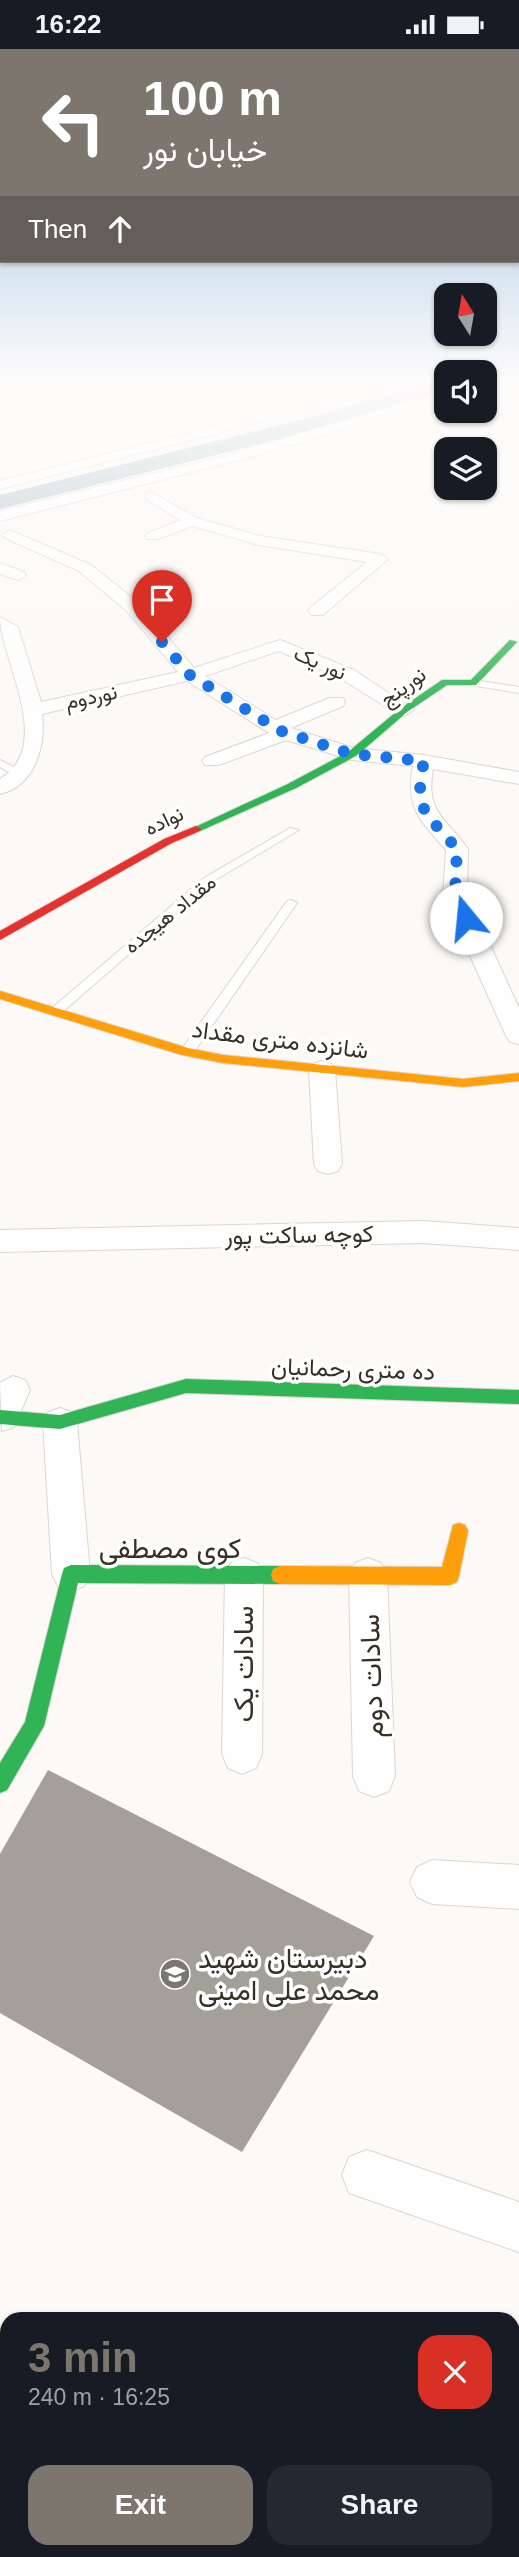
<!DOCTYPE html>
<html lang="en">
<head>
<meta charset="utf-8">
<style>
	body { margin:0; font-family:Helvetica,Vazirmatn,sans-serif; background:#242831; color:#f1f3f6; height:100vh; display:flex; flex-direction:column; font-size:26px; white-space:nowrap }
	* { box-sizing:border-box; margin:0 }
	p { font-size:23px; color:#9ea1a6 }
	.icon { flex:none; width:38px; height:38px; fill:none; stroke:currentColor; stroke-width:2; stroke-linecap:round; stroke-linejoin:round }
	.map { position:relative; flex:1; overflow:hidden }
	.drawer { position:absolute; left:0px; top:2263px; width:520px; height:247px; display:flex; flex-direction:column; background:#171b24; border-radius:21px 21px 0 0; box-shadow:0 2px 5px #0004 }
	.drawer>* { flex:none }
	.top-card { position:absolute; left:0px; top:0px; width:520px; height:214px; box-shadow:0 2px 5px #0004; background:#7d766f; color:#fff; overflow:hidden }
	.needle { width:46px; rotate:349deg }
	.controls { position:absolute; left:434px; top:234px; display:grid; gap:14px }
	.controls a { display:grid; place-items:center; width:63px; height:63px; border-radius:14px; background:#171b24; box-shadow:0 2px 5px #0004; font-size:35px }
	.pin { position:absolute; display:grid; place-items:center; width:60px; height:60px; color:#fff; margin:-72px -30px; border-radius:50% 50% 50% 0; rotate:-45deg; box-shadow:0 0 7px #0007 }
	.pin .icon { rotate:45deg }
	.me { position:absolute; width:77px; margin:-38px; rotate:343deg; stroke-linejoin:round; filter:drop-shadow(0 0 5px #0008) }
	.turn { display:flex; align-items:center; gap:24px; height:147px; padding:0 28px; font-size:32px }
	.turn .icon { width:91px; height:91px; stroke-width:2.5 }
	.turn b { display:block; font-size:49px; line-height:60px }
	.then { display:flex; align-items:center; height:66px; padding:0 28px; background:#0003; gap:14px; font-size:26px }
	.round { display:grid; place-items:center; flex:none; width:74px; height:74px; border-radius:21px; background:#242831 }
	.headline { display:flex; align-items:center; justify-content:space-between; height:119px; padding:0 28px }
	h1 { font-size:42px; font-weight:800; line-height:52px; color:#7d766f }
	.cta { display:flex; gap:14px; margin-top:auto; padding:14px 28px }
	.cta a { flex:1; height:80px; border-radius:21px; background:#7d766f; color:#fff; font-size:28px; font-weight:800; line-height:80px; text-align:center }
	.cta a+a { background:#242831; color:#f1f3f6 }
	.status { display:flex; justify-content:space-between; align-items:center; height:49px; padding:0 35px; background:#171b24; direction:ltr }
	.status svg { height:19px; fill:currentColor }
	.map>svg:first-child { display:block }
	.lines { fill:none; stroke-linecap:round; stroke-linejoin:round }
	.river { fill:#a5bfc7; fill-rule:evenodd }
	.building { fill:#a59f99 }
	.lane-casing { stroke:#dcd6cf; stroke-width:2 }
	.street-casing { stroke:#dcd6cf; stroke-width:2 }
	.fast-casing { stroke:#dcd6cf; stroke-width:2 }
	.slow-casing { stroke:#dcd6cf; stroke-width:2 }
	.jam-casing { stroke:#dcd6cf; stroke-width:2 }
	.lane { fill:#fffefe; fill-rule:evenodd }
	.street { fill:#fffefe; fill-rule:evenodd }
	.fast { fill:#30b455; fill-rule:evenodd }
	.slow { fill:#ff9f0a; fill-rule:evenodd }
	.jam { fill:#e5322d; fill-rule:evenodd }
	.route { stroke:#1a73e8; stroke-width:12; stroke-dasharray:0 21.6 }
	.labels { text-anchor:middle; stroke-width:7; stroke-linejoin:round; paint-order:stroke }
	.far-street-label { font-size:21px; fill:#383026; stroke:#fff }
	.street-label { font-size:24px; fill:#383026; stroke:#fff }
	.near-street-label { font-size:28px; fill:#383026; stroke:#fff }
	.near-poi-label { font-size:28px; fill:#383026; stroke:#fff; text-anchor:start }
</style>
</head>
<body>
<div class="status"><b>16:22</b><svg viewBox="0 0 49 12"><path d="M0 12V9h3v3zM5 12V6h3v6zM10 12V3h3v9zM15 12V0h3v12zM26 1h20v11H26zM47 4h2v5h-2z"/></svg></div>
<div class="map">
<svg width="519" height="2508" viewBox="0 0 519 2508">
	<rect width="100%" height="100%" fill="#fcf9f6"/>
	<g class="lines">
		<path class="river" d="M431,331H446V340L344,374L0,460V446L328,364Z"/>
	</g>
	<path class="building" d="M48,1721L374,1887L242,2103L0,1964V1805Z"/>
	<g class="lines">
		<g class="lane-casing">
			<path id="lane" d="M473,631L519,638V644L470,636V632Z
				M0,711L24,723L25,725L16,727L0,718Z
				M290,779L299,781L212,833L59,966H51V960L204,829Z
				M291,851L297,854L192,1006H182V1000L287,852Z"/>
		</g>
		<g class="street-casing">
			<path id="street" d="M385,331H404L336,354L0,440V432L328,348Z
				M485,331H502L485,338Z
				M446,342V350L237,412L0,472V462L227,406Z
				M151,443L197,469L260,487L380,505L388,510L323,566H311L308,562L311,558L367,513L259,496L193,477L158,490H148L145,487L148,484L180,471L146,450L144,447L146,444Z
				M10,481L91,516L140,555L194,619L280,591L354,621L414,661L404,667L397,665L340,629L279,602L205,627L276,671L329,649H343L345,653L343,657L291,679L354,699L424,706L519,723V735L433,720C425,764 446,768 468,800L467,846L519,959V995L510,993L506,987L443,846L446,801C420,771 405,759 413,717L352,711L286,691L219,716H205L202,712L205,708L269,684L187,632L42,665C46,697 35,737 0,745V730C56,696 0,610 0,568L18,578L41,653L178,623L128,563L79,522L5,489L2,486Z
				M0,514L24,523L26,526L18,531L0,525Z
				M322,1012L331,1015L335,1021L342,1115L338,1122L328,1125L318,1122L314,1115L309,1021L313,1015Z
				M423,1172L519,1179V1201L423,1194L0,1203V1181Z
				M13,1327L25,1331L30,1341L14,1378L2,1382L0,1334Z
				M60,1359L72,1363L77,1373L90,1525L84,1537L71,1542L58,1537L52,1525L43,1373L48,1363Z
				M244,1509L257,1514L263,1526L262,1705L256,1719L242,1725L228,1719L222,1705L225,1526L231,1514Z
				M368,1509L381,1514L387,1526L395,1727L389,1742L374,1748L359,1742L353,1727L349,1526L355,1514Z
				M432,1811L519,1816V1860L432,1855L417,1848L410,1833L417,1818Z
				M367,2101L519,2153V2203L349,2144L342,2126L349,2108Z
				M128,2502H199L201,2508H131Z"/>
		</g>
		<g class="fast-casing">
			<path id="fast" d="M510,591L517,593L476,636H447L407,663L356,707L296,739L200,782L191,780L288,735L348,703L401,659L442,631H471Z
				M186,1330L519,1341V1355L186,1344L60,1380L0,1375V1361L60,1366Z
				M71,1516L280,1517L287,1520L289,1526L287,1532L280,1535L78,1534L44,1677L7,1741L0,1744V1714L25,1673L62,1525L64,1519Z"/>
		</g>
		<g class="slow-casing">
			<path id="slow" d="M0,942L188,999L223,1006L463,1030L519,1024V1032L463,1038L223,1014L182,1006L0,950Z
				M459,1474L465,1476L468,1482L459,1527L457,1533L450,1536L280,1535L273,1532L271,1526L273,1520L280,1517L442,1518L453,1476Z"/>
		</g>
		<g class="jam-casing">
			<path id="jam" d="M196,777L201,780L200,782L172,794L0,891V882L164,790Z"/>
		</g>
		<use href="#lane" class="lane"/>
		<use href="#street" class="street"/>
		<use href="#fast" class="fast"/>
		<use href="#slow" class="slow"/>
		<use href="#jam" class="jam"/>
	</g>
	<linearGradient id="sky" x2="0" y2="1"><stop stop-color="#8db8db"/><stop offset="0.49" stop-color="#fefcfb"/><stop offset="1" stop-color="#fefcfb" stop-opacity="0"/></linearGradient>
	<rect width="519" height="682" fill="url(#sky)"/>
	<g class="lines">
		<path class="route" d="M162,593L190,626L281,682L352,705L424,712C413,763 426,763 457,800L455,846L466,869"/>
	</g>
	<defs>
		<g id="school-disc" transform="scale(1.575)"><circle r="9.5" fill="#7d766f" stroke="#fff"/><path d="M0-5L7-2L0 1L-7-2ZM-4 1L0 2.5L4 1V4Q0 6-4 4Z" fill="#fff"/></g>
	</defs>
	<g fill-rule="evenodd">
		<use href="#school-disc" x="175" y="1925"/>
	</g>
	<g class="labels">
		<g class="far-street-label">
			<text transform="translate(320 614) rotate(24)" y="7">نور یک</text>
			<text transform="translate(403 638) rotate(-36)" y="7">نورپنج</text>
			<text transform="translate(91 648) rotate(-12)" y="7">نوردوم</text>
			<text transform="translate(164 772) rotate(-26)" y="7">نواده</text>
			<text transform="translate(170 865) rotate(-39)" y="7">مقداد هیجده</text>
		</g>
		<g class="street-label">
			<text transform="translate(280 991) rotate(7)" y="8">شانزده متری مقداد</text>
			<text transform="translate(299 1186) rotate(-1)" y="8">کوچه ساکت پور</text>
			<text transform="translate(353 1320) rotate(2)" y="8">ده متری رحمانیان</text>
		</g>
		<g class="near-street-label">
			<text x="170" y="1509">کوی مصطفی</text>
			<text transform="translate(243 1615) rotate(-90)" y="10">سادات یک</text>
			<text transform="translate(371 1627) rotate(-92)" y="10">سادات دوم</text>
		</g>
		<g class="near-poi-label">
			<text x="198" y="1919">دبیرستان شهید<tspan x="198" dy="32">محمد علی امینی</tspan></text>
		</g>
	</g>
</svg>
<div class="controls">
<a><svg class="needle" viewBox="-14 -14 28 28"><path d="M0-13l5 13h-10z" fill="#e53935"/><path d="M0 13l5-13h-10z" fill="#9ea1a6"/></svg></a>
<a><svg class="icon" aria-label="sound" viewBox="0 0 24 24"><path d="M4 9h4l5-4v14l-5-4H4zM17 9q2 3 0 6"/></svg></a>
<a><svg class="icon" aria-label="layers" viewBox="0 0 24 24"><path d="M12 4l9 5-9 5-9-5zM3 14l9 5 9-5"/></svg></a>
</div>
<div class="pin" style="left:162px;top:593px;background:#d93025"><svg class="icon" aria-label="arrive" viewBox="0 0 24 24"><path d="M6 21V4h12l-3 4 3 4H6"/></svg></div>
<svg class="me" style="left:466px;top:869px" viewBox="-20 -20 40 40"><circle r="19" fill="#fff"/><path d="M0-13L10 11 0 6-10 11z" fill="#1a73e8"/></svg>
<div class="top-card">
<div class="turn"><svg class="icon" aria-label="left" viewBox="0 0 24 24"><path d="M17 20v-9H6M10 6l-5 5 5 5"/></svg><div><b>100 m</b>خیابان نور</div></div>
<div class="then">Then<svg class="icon" aria-label="ahead" viewBox="0 0 24 24"><path d="M12 20V5M6 11l6-6 6 6"/></svg></div>
</div>
<section class="drawer">
<div class="headline"><div><h1>3 min</h1><p>240 m · 16:25</p></div><a class="round" style="background:#d93025;color:#fff"><svg class="icon" aria-label="close" viewBox="0 0 24 24"><path d="M6 6l12 12M18 6L6 18"/></svg></a></div>
<div class="cta"><a>Exit</a><a>Share</a></div>
</section>
</div>
</body>
</html>
